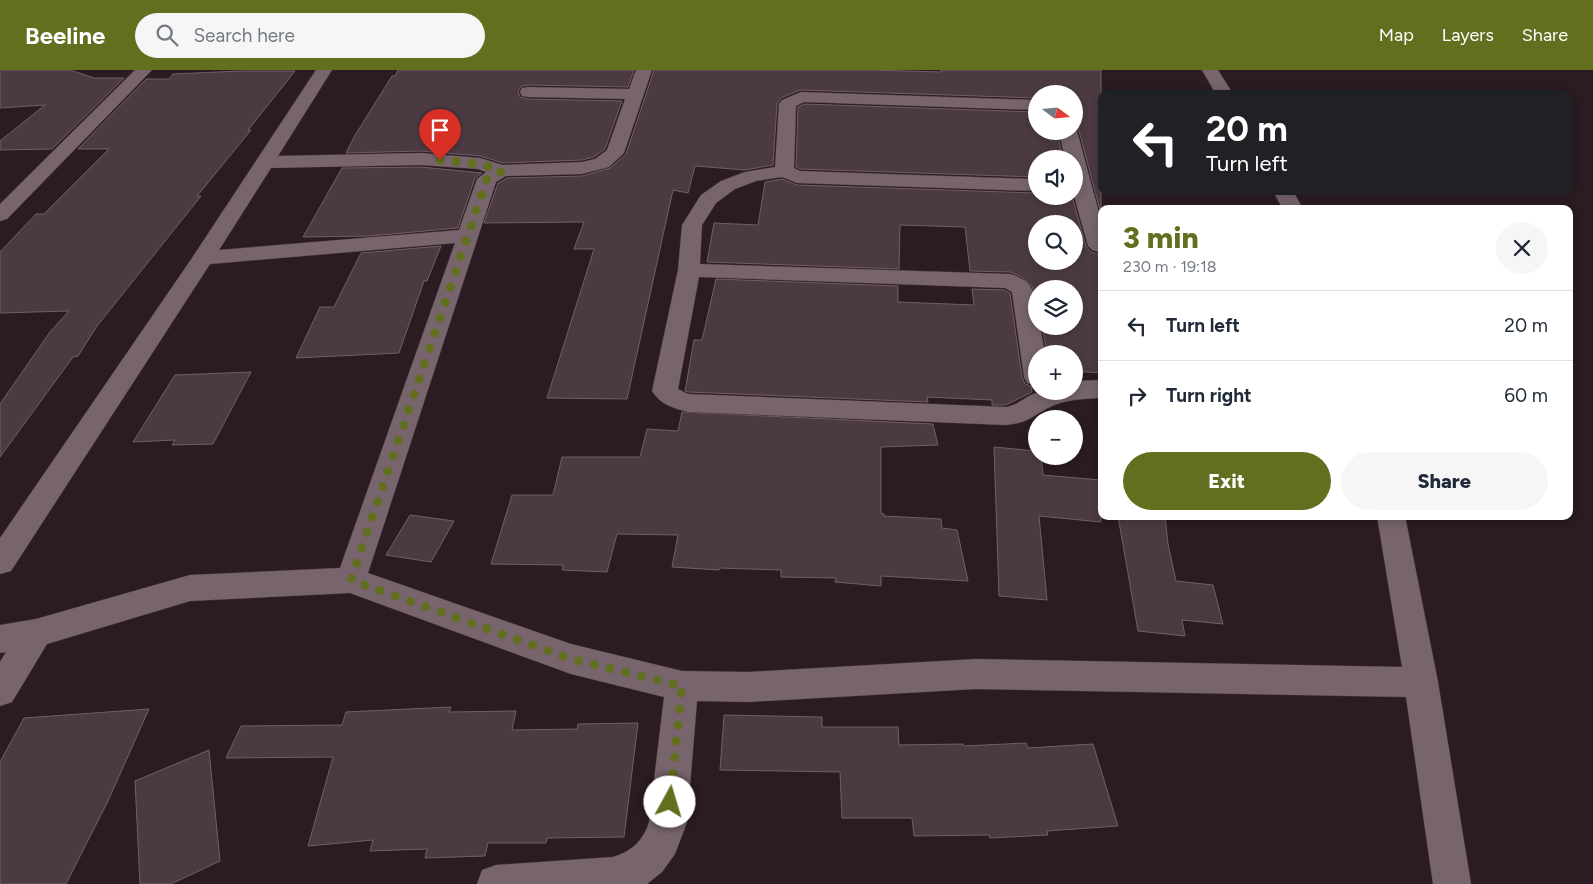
<!DOCTYPE html>
<html lang="en">
<head>
<meta charset="utf-8">
<style>
	body { margin:0; font-family:Figtree,sans-serif; background:#f6f6f7; color:#1f2937; height:100vh; display:flex; flex-direction:column; font-size:19px; white-space:nowrap }
	* { box-sizing:border-box; margin:0 }
	p { font-size:16px; color:#747a83 }
	.icon { flex:none; width:28px; height:28px; fill:none; stroke:currentColor; stroke-width:2; stroke-linecap:round; stroke-linejoin:round }
	.map { position:relative; flex:1; overflow:hidden }
	.side { position:absolute; left:1098px; top:135px; width:475px; height:315px; display:flex; flex-direction:column; background:#fff; border-radius:10px; box-shadow:0 2px 8px #0003 }
	.side>* { flex:none }
	.hud { position:absolute; left:1098px; top:20px; width:475px; height:105px; border-radius:10px; box-shadow:0 2px 8px #0003; background:#202124; color:#fff; overflow:hidden }
	.needle { width:32px; rotate:106deg }
	.fabs { position:absolute; left:1028px; top:15px; display:grid; gap:10px }
	.fabs a { display:grid; place-items:center; width:55px; height:55px; border-radius:50%; background:#fff; box-shadow:0 2px 8px #0003; font-size:25px }
	.pin { position:absolute; display:grid; place-items:center; width:42px; height:42px; color:#fff; margin:-51px -21px; border-radius:50% 50% 50% 0; rotate:-45deg; box-shadow:0 0 5px #0007 }
	.pin .icon { rotate:45deg }
	.me { position:absolute; width:55px; margin:-28px; rotate:6deg; stroke-linejoin:round; filter:drop-shadow(0 0 4px #0008) }
	.turn { display:flex; align-items:center; gap:18px; height:105px; padding:0 25px; font-size:22px }
	.turn .icon { width:65px; height:65px; stroke-width:2.5 }
	.turn b { display:block; font-size:35px; line-height:42px }
	.round { display:grid; place-items:center; flex:none; width:52px; height:52px; border-radius:26px; background:#f6f6f7 }
	.summary { display:flex; align-items:center; justify-content:space-between; height:85px; padding:0 25px }
	h1 { font-size:30px; font-weight:800; line-height:38px; color:#616f1e }
	.primary-button { display:flex; gap:10px; margin-top:auto; padding:10px 25px }
	.primary-button a { flex:1; height:58px; border-radius:30px; background:#616f1e; color:#fff; font-size:20px; font-weight:800; line-height:58px; text-align:center }
	.primary-button a+a { background:#f6f6f7; color:#1f2937 }
	ul { padding:0; list-style:none }
	li { display:flex; align-items:center; gap:15px; height:70px; padding:0 25px; border-top:1px solid #e0e1e3 }
	li div { flex:1 }
	li b { display:block; font-size:19px }
	li em { font-style:normal }
	header { display:flex; align-items:center; gap:30px; box-sizing:border-box; height:70px; padding:0 25px; background:#616f1e; color:#fff }
	header strong { font-size:24px }
	nav { display:flex; gap:28px; margin-inline-start:auto; font-size:18px }
	.search { width:350px; height:45px; background:#f6f6f7; display:flex; align-items:center; gap:12px; box-sizing:border-box; padding:0 18px; border-radius:28px; color:#747a83; font-size:19px }
	.map>svg:first-child { display:block }
	.building { fill:#4c3a42; stroke:#725f66; fill-rule:evenodd }
	.lines { fill:none; stroke-linecap:round; stroke-linejoin:round }
	.minor-casing { stroke:#46393e; stroke-width:1 }
	.minor { fill:#77646c; fill-rule:evenodd }
	.route { stroke:#616f1e; stroke-width:9; stroke-dasharray:0 16.2 }
</style>
</head>
<body>
<header>
<strong>Beeline</strong>
<div class="search"><svg class="icon" aria-label="search" viewBox="0 0 24 24"><circle cx="10" cy="10" r="6"/><path d="M15 15l6 6"/></svg>Search here</div>
<nav><a>Map</a><a>Layers</a><a>Share</a></nav>
</header>
<div class="map">
<svg width="1593" height="814" viewBox="0 0 1593 814">
	<rect width="100%" height="100%" fill="#2b1b22"/>
	<path class="building" d="M0,0H70L94,8H124L52,79L0,80V71L45,35L0,38Z
		M398,0H634L628,17L528,15L522,16L518,21L520,27L528,29L622,31L605,79L594,87L582,90L503,93L480,86L421,81L346,83L354,67L392,6H395Z
		M654,0H871L941,2V0H1101V144L1079,61L1074,55V24H1036V28L800,20L781,28L777,34L773,95L745,100L695,96L688,123L673,120L627,329L547,328L594,179H574L584,152L484,153L498,113L507,108L582,106L610,98L626,84Z
		M241,1H295L248,60H251L197,126H201L97,256L78,286L73,287L0,387V334L50,262L69,241L0,243V182L36,144H44L109,79H78L146,9H169L173,4Z
		M804,34L1036,42V61H1057L1063,89H1036V107L800,99L796,97L798,37Z
		M421,97L482,103L475,108L458,158L370,166L303,167L342,98Z
		M782,109L797,115L1036,123V126H1072L1086,176L1091,182L1101,185V303L1074,301V284H1047L1042,256H1074V219H1036V226L1032,216L1020,206L1010,202L970,201L965,157L900,155L899,199L707,192L714,153L758,155L765,112ZM1036,154H1074V191H1036Z
		M441,176L427,211H424L399,283L296,288L320,237H334L361,183Z
		M716,209L898,216V232L974,235L972,219L1004,220L1010,223L1022,307L1025,314L1031,316L1032,322L1006,335H992V330L927,327L928,332L688,322L685,321L694,270H702Z
		M251,302L213,374L172,375L175,370L133,372L175,305Z
		M682,342L933,354L938,375L881,377V443L884,444V446L941,449L942,458L957,460L968,511L881,506V516L835,512L836,508L781,507V500L719,498V500L672,497L678,465L617,464L607,502L562,500L563,495L491,494L512,425H553L562,387H640L647,359L678,361Z
		M994,377L1036,381V386H1041L1043,405L1101,410V452L1039,446L1047,530L999,526Z
		M410,445L454,451L431,492L386,485Z
		M1118,446H1165L1168,474L1176,511L1213,515L1223,554L1182,550L1185,566L1138,561Z
		M451,637L449,642L516,641L512,660L577,659L578,654L638,653L624,767L547,768L546,773H488L485,786L425,788L427,779L370,781L373,770L308,776L333,687L226,688L241,656L342,655L346,642Z
		M149,639L108,731L66,814H0V692L24,648Z
		M724,645L822,647V657H898L899,675L963,674L964,676L1026,673L1028,678L1093,674L1118,756L1047,761L1048,765L990,768L989,765L914,766L912,748H842L840,702L720,700Z
		M209,680L220,791L171,814H140L135,711Z"/>
	<g class="lines">
		<g class="minor-casing">
			<path id="minor" d="M135,0H152L7,149L0,151V134Z
				M316,0H332L278,86L421,83L480,88L503,95L582,92L595,89L607,80L625,29L528,27L522,26L520,22L522,18L528,17L629,19L636,0H652L624,83L609,97L582,104L506,106L496,112L368,503L571,574L682,601L748,602L976,589L1402,597L1377,446H1405L1438,612L1471,814H1433L1406,627L976,619L748,632L697,631L687,752L675,784L662,802L647,814H477L482,800L496,795L613,787C631,782 644,770 649,752L664,627L571,604L350,523L190,531L47,574L12,632L0,636V592L6,582L0,583V555L36,549L190,505L340,498L455,173L210,194L11,501L0,504V468L192,188ZM421,95L478,99L486,102L477,109L459,160L219,180L271,98Z
				M1202,0H1218L1233,24H1216Z
				M801,22L1036,30V40L804,32L796,36L794,98L800,101L1036,109V121L797,113L782,107L756,111L735,119L716,133L702,155L700,194L1010,204C1039,212 1036,231 1036,256H1040L1045,284H1036V315L1027,313L1024,307L1012,222L1005,218L699,207L678,319L688,324L1006,337C1017,335 1021,330 1031,325C1043,319 1060,321 1074,321V311L1101,310V328C1083,329 1065,329 1048,338C1029,348 1030,352 1006,355L688,342C673,338 661,335 652,321L678,200L682,155L701,125L721,111L745,102L775,97L779,34L782,30Z
				M1074,57L1077,61L1101,150V183L1092,180L1088,176L1074,126V89H1065L1059,61H1074Z
				M1273,121H1293L1303,139H1283Z"/>
		</g>
		<use href="#minor" class="minor"/>
	</g>
	<g class="lines">
		<path class="route" d="M440,90L480,94L502,101L487,109L351,510L571,589L682,616L670,732"/>
	</g>
</svg>
<div class="fabs">
<a><svg class="needle" viewBox="-14 -14 28 28"><path d="M0-13l5 13h-10z" fill="#e53935"/><path d="M0 13l5-13h-10z" fill="#747a83"/></svg></a>
<a><svg class="icon" aria-label="sound" viewBox="0 0 24 24"><path d="M4 9h4l5-4v14l-5-4H4zM17 9q2 3 0 6"/></svg></a>
<a><svg class="icon" aria-label="search" viewBox="0 0 24 24"><circle cx="10" cy="10" r="6"/><path d="M15 15l6 6"/></svg></a>
<a><svg class="icon" aria-label="layers" viewBox="0 0 24 24"><path d="M12 4l9 5-9 5-9-5zM3 14l9 5 9-5"/></svg></a>
<a>+</a>
<a>−</a>
</div>
<div class="pin" style="left:440px;top:90px;background:#d93025"><svg class="icon" aria-label="arrive" viewBox="0 0 24 24"><path d="M6 21V4h12l-3 4 3 4H6"/></svg></div>
<svg class="me" style="left:670px;top:732px" viewBox="-20 -20 40 40"><circle r="19" fill="#fff"/><path d="M0-13L10 11 0 6-10 11z" fill="#616f1e"/></svg>
<div class="hud">
<div class="turn"><svg class="icon" aria-label="left" viewBox="0 0 24 24"><path d="M17 20v-9H6M10 6l-5 5 5 5"/></svg><div><b>20 m</b>Turn left</div></div>
</div>
<section class="side">
<div class="summary"><div><h1>3 min</h1><p>230 m · 19:18</p></div><a class="round"><svg class="icon" aria-label="close" viewBox="0 0 24 24"><path d="M6 6l12 12M18 6L6 18"/></svg></a></div>
<ul>
<li><svg class="icon" aria-label="left" viewBox="0 0 24 24"><path d="M17 20v-9H6M10 6l-5 5 5 5"/></svg><div><b>Turn left</b></div><em>20 m</em></li>
<li><svg class="icon" aria-label="right" viewBox="0 0 24 24"><path d="M7 20v-9h11M14 6l5 5-5 5"/></svg><div><b>Turn right</b></div><em>60 m</em></li>
</ul>
<div class="primary-button"><a>Exit</a><a>Share</a></div>
</section>
</div>
</body>
</html>
